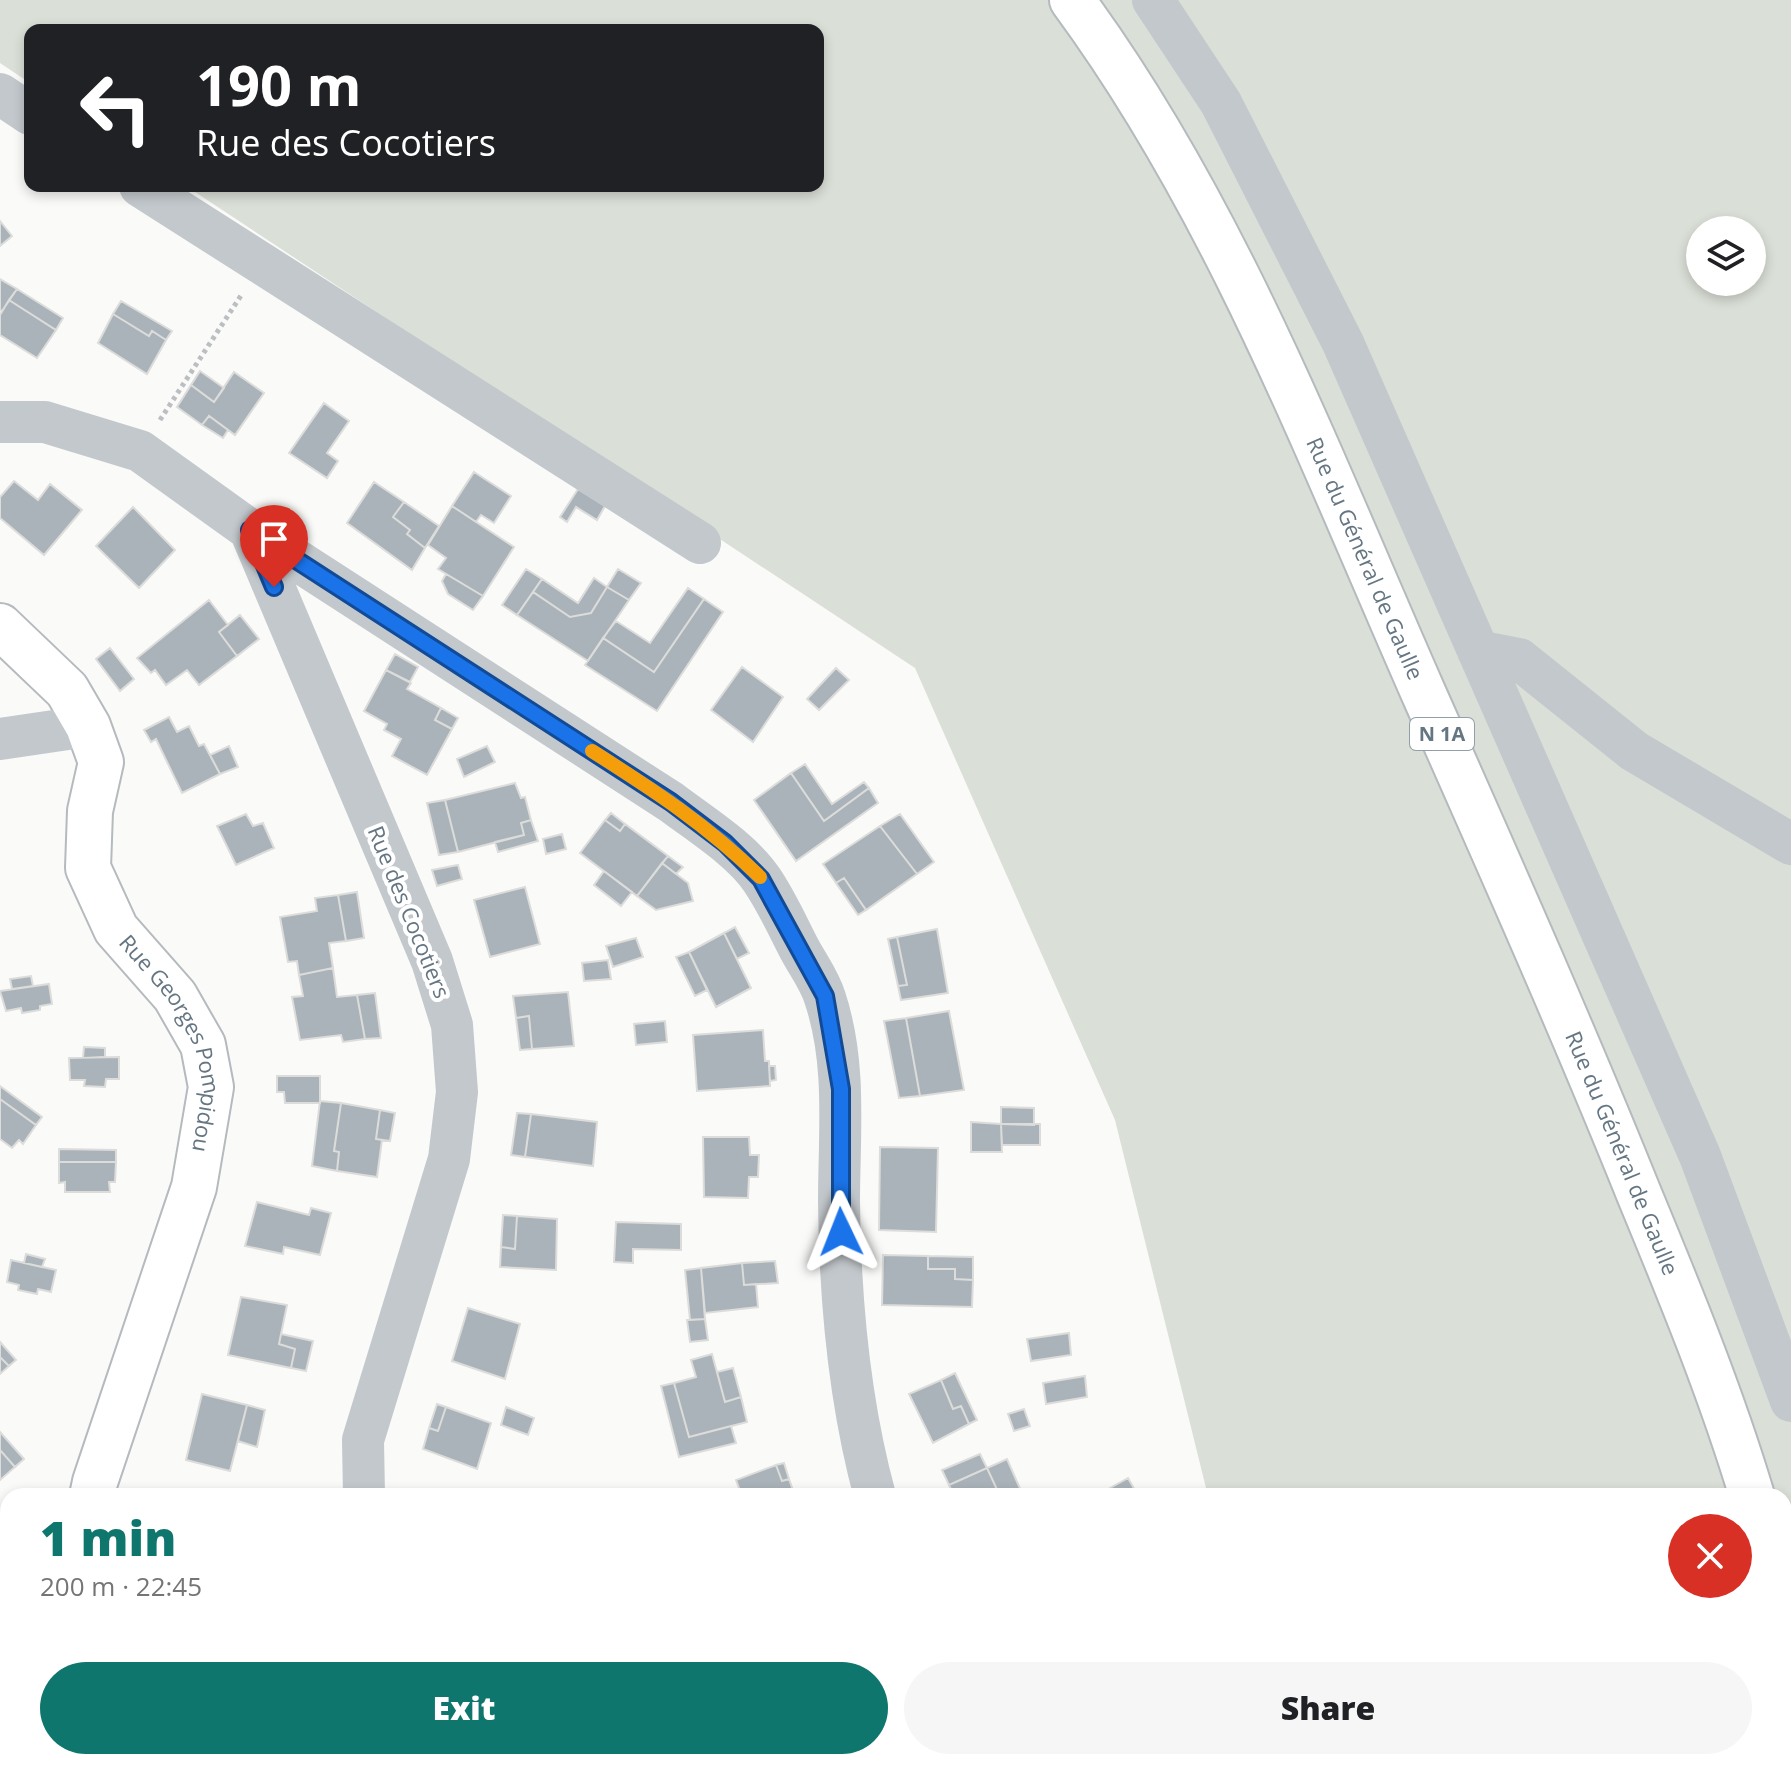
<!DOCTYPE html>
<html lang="en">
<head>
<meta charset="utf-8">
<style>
	body { margin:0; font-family:"Open Sans",sans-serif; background:#f6f6f6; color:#202124; height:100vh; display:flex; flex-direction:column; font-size:30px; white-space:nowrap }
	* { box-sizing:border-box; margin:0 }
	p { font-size:26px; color:#757577 }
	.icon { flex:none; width:44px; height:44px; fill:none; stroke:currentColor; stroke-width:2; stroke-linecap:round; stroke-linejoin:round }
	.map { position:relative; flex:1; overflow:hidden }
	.panel { position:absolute; left:0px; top:1488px; width:1792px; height:282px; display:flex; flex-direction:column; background:#fff; border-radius:24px 24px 0 0; box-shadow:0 4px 12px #0003 }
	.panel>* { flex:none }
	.guide { position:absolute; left:24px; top:24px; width:800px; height:168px; border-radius:16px; box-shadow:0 4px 12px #0003; background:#202124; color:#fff; overflow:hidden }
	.fabs { position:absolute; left:1686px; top:216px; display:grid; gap:16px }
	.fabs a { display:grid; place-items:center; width:80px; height:80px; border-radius:50%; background:#fff; box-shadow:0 4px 12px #0003; font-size:40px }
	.pin { position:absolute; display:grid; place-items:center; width:68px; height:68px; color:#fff; margin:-82px -34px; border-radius:50% 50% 50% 0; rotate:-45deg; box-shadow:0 0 8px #0007 }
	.pin .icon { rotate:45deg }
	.me { position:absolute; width:88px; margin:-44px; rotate:358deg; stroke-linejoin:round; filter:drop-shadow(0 0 6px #0008) }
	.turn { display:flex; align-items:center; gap:28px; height:168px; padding:0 40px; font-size:36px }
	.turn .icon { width:104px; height:104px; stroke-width:2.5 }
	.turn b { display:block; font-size:56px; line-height:68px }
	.round { display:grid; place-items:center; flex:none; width:84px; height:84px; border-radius:42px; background:#f6f6f6 }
	.overview { display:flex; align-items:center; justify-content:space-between; height:136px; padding:0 40px }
	h1 { font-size:48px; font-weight:800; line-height:60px; color:#0f766e }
	.primary-button { display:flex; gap:16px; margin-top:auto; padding:16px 40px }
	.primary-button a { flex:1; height:92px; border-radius:48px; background:#0f766e; color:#fff; font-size:32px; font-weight:800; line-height:92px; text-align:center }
	.primary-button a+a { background:#f6f6f6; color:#202124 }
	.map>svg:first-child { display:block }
	.built { fill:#e8e9e9 }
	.green { fill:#dadfd7; fill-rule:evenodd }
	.building { fill:#aab3b9; stroke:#dcdcda; stroke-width:2 }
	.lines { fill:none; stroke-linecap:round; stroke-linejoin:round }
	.major-casing { stroke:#b5babe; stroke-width:48 }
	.path { stroke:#bbbfc2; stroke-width:5; stroke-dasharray:4 4; stroke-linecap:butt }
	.minor { stroke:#c3c8cc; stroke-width:42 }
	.major { stroke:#fff; stroke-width:44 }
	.route-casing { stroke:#114b97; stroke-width:20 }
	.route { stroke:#1a73e8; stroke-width:14 }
	.slow { stroke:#f59e0b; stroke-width:14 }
	.labels { text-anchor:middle; stroke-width:8; stroke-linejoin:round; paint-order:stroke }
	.shield { fill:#fff; stroke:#939fa8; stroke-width:2 }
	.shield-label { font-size:20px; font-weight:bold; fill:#657683 }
	.street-label { font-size:22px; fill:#657683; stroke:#fff }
</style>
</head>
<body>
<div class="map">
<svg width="1791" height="1769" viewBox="0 0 1791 1769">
	<rect width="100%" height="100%" fill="#fafaf8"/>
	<path class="built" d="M0,1552L8,1553V1762H141L146,1769H0Z"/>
	<path class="green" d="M0,0H1791V1769H1270L1276,1762H1784V1496H1208L1115,1120L915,668L186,186H818V30H30V83L0,63ZM1700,230H1752V282H1700Z"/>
	<path class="building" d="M0,221L12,236L0,246Z
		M0,279L17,289L2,311L0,310Z
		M17,289L63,318L56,330L9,300Z
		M9,300L56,330L37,358L0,335V315Z
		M121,301L172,331L166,340L152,331L149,336L113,314Z
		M113,314L149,336L152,331L166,340L147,374L98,343Z
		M200,371L224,388L214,402L191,385Z
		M234,372L264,393L235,435L209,416L202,425L177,407L191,385L214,402Z
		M324,403L349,421L327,453L338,461L327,478L289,453Z
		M209,416L228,430L223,438L202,425Z
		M474,472L511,496L494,523L481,515L476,522L452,506Z
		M14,481L38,500L50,484L82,510L44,555L0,518V497Z
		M374,482L404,502L393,517L410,530L407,534L425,548L412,570L347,523Z
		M578,489L605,506L597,520L576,507L567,522L560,517Z
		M404,502L439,526L425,548L407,534L410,530L393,517Z
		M452,506L514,547L483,596L438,569L446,558L428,545Z
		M133,507L175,550L139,588L96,546Z
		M526,569L542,579L517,615L502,605Z
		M618,569L641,583L629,600L607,587Z
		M446,574L483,596L473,610L448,594L442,581Z
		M594,578L607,587L591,613L570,617L533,592L542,579L578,603Z
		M607,587L629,600L588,661L517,615L533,592L570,617L591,613Z
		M688,588L704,599L654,672L603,638L616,621L650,643Z
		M704,599L723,612L657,711L585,665L603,638L654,672Z
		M209,600L228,625L219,632L237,656L199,685L187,670L166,685L155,670L151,673L137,658Z
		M240,615L259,639L237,656L219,632Z
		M110,648L134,679L120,691L96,659Z
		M395,654L418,667L410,682L386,670Z
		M742,667L783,697L753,742L711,710Z
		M836,668L849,680L819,710L807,699Z
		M386,670L411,683L407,689L441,708L435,720L452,729L427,775L392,756L401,739L384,730L387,724L364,711Z
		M441,708L458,718L452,729L435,720Z
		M169,717L177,732L189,726L199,746L204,744L220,774L182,793L156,739L151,742L144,730Z
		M229,746L238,767L220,774L210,755Z
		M487,746L495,762L464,777L457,759Z
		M805,764L832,804L864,782L869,788L824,821L791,773Z
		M791,773L824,821L869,788L878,803L796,861L754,800Z
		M515,783L521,798L525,797L531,820L521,823L524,835L458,852L445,800Z
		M445,800L458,852L439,855L427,803Z
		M611,813L625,824L620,831L605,820Z
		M246,814L253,826L263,823L274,848L236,865L217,826Z
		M900,814L934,862L917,874L880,826Z
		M531,820L538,841L498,852L495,842L524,835L521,823Z
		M605,820L620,831L625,824L668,856L637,896L580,853Z
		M880,826L917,874L866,910L844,878L836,883L823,864Z
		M562,834L566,849L546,854L543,839Z
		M668,856L683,867L676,874L662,863Z
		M662,863L688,883L693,901L656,910L637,896Z
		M458,865L462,879L437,886L432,870Z
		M604,871L632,892L621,906L594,885Z
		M844,878L866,910L858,915L836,883Z
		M525,887L540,944L490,957L474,900Z
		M357,892L364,938L346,941L338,895Z
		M338,895L346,941L329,943L333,968L299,975L297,961L288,962L280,917L317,911L315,898Z
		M735,927L749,953L737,959L724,933Z
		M937,929L948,993L901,1000L898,986L907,985L897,937Z
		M724,933L751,988L716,1007L689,952Z
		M897,937L907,985L898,986L888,939Z
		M636,938L643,957L613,967L606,946Z
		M689,952L707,990L695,996L676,957Z
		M608,960L611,979L584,981L582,963Z
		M333,968L337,997L357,995L365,1039L343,1042L341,1035L300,1040L292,997L303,996L299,975Z
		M31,976L33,986L12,989L10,979Z
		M49,984L52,1004L40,1006V1010L22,1013L21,1008L6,1011L0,991Z
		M568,992L574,1046L532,1049L529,1016L516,1018L513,996Z
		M375,993L381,1038L365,1039L357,995Z
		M949,1011L964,1090L920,1096L906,1018Z
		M529,1016L532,1049L520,1050L516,1018Z
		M906,1018L920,1096L899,1098L884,1021Z
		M665,1021L667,1042L636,1045L634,1024Z
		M763,1030L765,1061H769L770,1086L697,1091L693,1035Z
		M84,1047L105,1048V1057L83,1058Z
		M119,1057V1079H106L105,1087L84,1086L85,1080H70L69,1058Z
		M769,1066H775L776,1080L770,1081Z
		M277,1076H320V1103H285L284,1092H277Z
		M0,1086L42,1117L36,1125L0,1099Z
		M0,1099L36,1125L23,1144L19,1140L12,1148L0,1139Z
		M320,1101L341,1103L334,1151L339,1152L337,1171L312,1166Z
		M341,1103L380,1110L376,1139L382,1140L377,1177L337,1171L339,1152L334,1151Z
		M1001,1107L1034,1108V1125L1001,1124Z
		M380,1110L395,1113L390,1141L376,1139Z
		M517,1113L531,1114L525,1157L511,1155Z
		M531,1114L597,1122L593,1166L525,1157Z
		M971,1122L1001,1124L1002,1152H971Z
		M1001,1124H1040V1145H1002Z
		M703,1137H749L750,1155H759L758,1177H749L748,1198L704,1197Z
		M880,1147L938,1148L936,1232L879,1230Z
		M59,1149L116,1150V1162H59Z
		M59,1162H116L115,1182H109L110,1192H65V1182L59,1183Z
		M257,1202L309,1215L311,1208L331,1213L320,1255L284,1247L283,1254L245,1246Z
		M503,1215L517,1216L515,1249L501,1247Z
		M517,1216L557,1219L556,1270L500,1267L501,1247L515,1249Z
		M616,1222L681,1224V1250L633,1249V1263L614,1262Z
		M26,1254L45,1259L42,1267L24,1263Z
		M883,1255L928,1256V1269H955V1279L973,1280L972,1307L882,1305Z
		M928,1256L973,1257V1280L955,1279V1269H928Z
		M11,1260L56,1270L51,1292L38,1289L37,1294L18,1290L19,1285L7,1282Z
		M775,1261L778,1283L744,1285L742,1263Z
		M742,1263L744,1285L756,1284L758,1307L705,1313L701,1268Z
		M701,1268L705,1319L690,1320L685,1270Z
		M241,1297L287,1305L279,1344L295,1349L291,1368L228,1355Z
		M468,1308L520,1324L505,1379L452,1361Z
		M705,1319L708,1340L690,1342L687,1320Z
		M1069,1333L1071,1355L1031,1361L1027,1339Z
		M281,1334L313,1341L306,1371L291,1368L295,1349L279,1344Z
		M0,1342L16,1360L9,1366L0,1357Z
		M712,1354L725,1402L741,1397L747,1422L689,1437L674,1383L696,1377L691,1360Z
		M0,1357L9,1366L0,1374Z
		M733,1368L741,1397L725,1402L717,1372Z
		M955,1373L977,1420L969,1424L961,1406L953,1409L941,1380Z
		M1085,1376L1087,1397L1046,1404L1043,1383Z
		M941,1380L953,1409L961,1406L969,1424L933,1443L909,1394Z
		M674,1383L689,1437L731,1426L736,1443L679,1457L661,1386Z
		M202,1394L247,1405L230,1471L186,1460Z
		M437,1404L446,1407L438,1431L429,1428Z
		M247,1405L265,1410L257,1447L238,1441Z
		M446,1407L491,1423L477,1469L423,1449L429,1428L438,1431Z
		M506,1407L534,1418L528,1435L501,1425Z
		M1024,1409L1030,1426L1014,1431L1008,1414Z
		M0,1432L24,1459L15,1467L0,1450Z
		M0,1450L15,1467L0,1480Z
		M980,1454L987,1468L949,1485L942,1470Z
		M1007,1459L1022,1493L1017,1496H1000L987,1468Z
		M784,1463L789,1479L782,1481L776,1465Z
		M776,1465L782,1481L789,1479L795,1496H742L736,1480Z
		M987,1468L1000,1496H954L949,1485Z
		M1128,1478L1137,1494L1107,1496L1105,1491Z
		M283,1762H300L305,1769H288Z
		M300,1762H339L342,1766L351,1762L356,1769H305Z
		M559,1762H602L605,1766L600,1769H564Z
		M618,1762H624L629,1769H612Z
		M661,1762H694L699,1769H651Z
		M718,1762H732V1769L717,1767Z
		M1190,1762H1237L1230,1769H1183Z"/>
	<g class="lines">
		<g class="major-casing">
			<g id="major">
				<path id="s1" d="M1072,0C1226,209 1319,456 1423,692C1497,859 1571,1025 1639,1194C1680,1293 1721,1393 1752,1496"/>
				<path id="s2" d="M0,626L67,690L88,726L101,762L90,811L88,868L116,929L175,996L203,1045L211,1087L194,1187L95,1482L92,1496"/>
				<path d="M1784,1598L1791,1621"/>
				<path d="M202,1762L207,1769"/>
			</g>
		</g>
		<path class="path" d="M160,420L242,294"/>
		<path class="minor" d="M1153,0L1221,103L1343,343L1700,1156L1791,1401
			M0,94L30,114
			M140,186L700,543
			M0,422H45L140,451L250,530L432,961L452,1025L457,1092L449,1159L363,1440L364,1496
			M250,530L671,802C700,824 742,850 762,880C777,902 788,927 800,950C808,965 820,981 825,998C847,1064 839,1134 839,1202C840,1300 849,1401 875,1496
			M1478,651L1519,659L1634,751L1791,844
			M0,739L88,726
			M0,1532L8,1534
			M0,1591L8,1593
			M495,1762L500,1769
			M1031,1762L1036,1769"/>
		<use href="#major" class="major"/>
	</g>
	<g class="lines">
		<g class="route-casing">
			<path id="route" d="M274,587L250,530L671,802L725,843L761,879L825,996L841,1089V1232"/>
		</g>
		<use href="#route" class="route"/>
		<path class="slow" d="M592,751C655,791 707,825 760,877"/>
	</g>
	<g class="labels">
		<rect class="shield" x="1410" y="718" width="64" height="32" rx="6"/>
		<g class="shield-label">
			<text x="1442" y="741">N 1A</text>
		</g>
		<g class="street-label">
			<text dy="8" stroke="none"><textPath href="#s1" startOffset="632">Rue du Général de Gaulle</textPath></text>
			<text transform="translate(409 912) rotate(68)" y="8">Rue des Cocotiers</text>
			<text dy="8" stroke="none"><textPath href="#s2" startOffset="480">Rue Georges Pompidou</textPath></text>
			<text dy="8" stroke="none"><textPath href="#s1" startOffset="1280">Rue du Général de Gaulle</textPath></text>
		</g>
	</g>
</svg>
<div class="fabs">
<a><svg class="icon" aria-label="layers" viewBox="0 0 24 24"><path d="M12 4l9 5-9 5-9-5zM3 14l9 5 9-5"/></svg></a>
</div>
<div class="pin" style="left:274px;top:587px;background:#d93025"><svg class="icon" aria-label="arrive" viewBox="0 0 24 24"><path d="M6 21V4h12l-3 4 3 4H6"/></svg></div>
<svg class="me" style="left:841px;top:1232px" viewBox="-20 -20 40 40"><path d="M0-17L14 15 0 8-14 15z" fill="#1a73e8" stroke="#fff" stroke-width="4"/></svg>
<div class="guide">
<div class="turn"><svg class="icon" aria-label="left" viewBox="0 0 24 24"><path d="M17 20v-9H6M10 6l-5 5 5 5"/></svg><div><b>190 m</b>Rue des Cocotiers</div></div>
</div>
<section class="panel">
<div class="overview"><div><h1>1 min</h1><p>200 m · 22:45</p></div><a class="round" style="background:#d93025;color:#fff"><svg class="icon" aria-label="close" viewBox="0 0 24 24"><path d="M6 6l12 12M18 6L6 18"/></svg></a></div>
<div class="primary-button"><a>Exit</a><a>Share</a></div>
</section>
</div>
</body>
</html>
